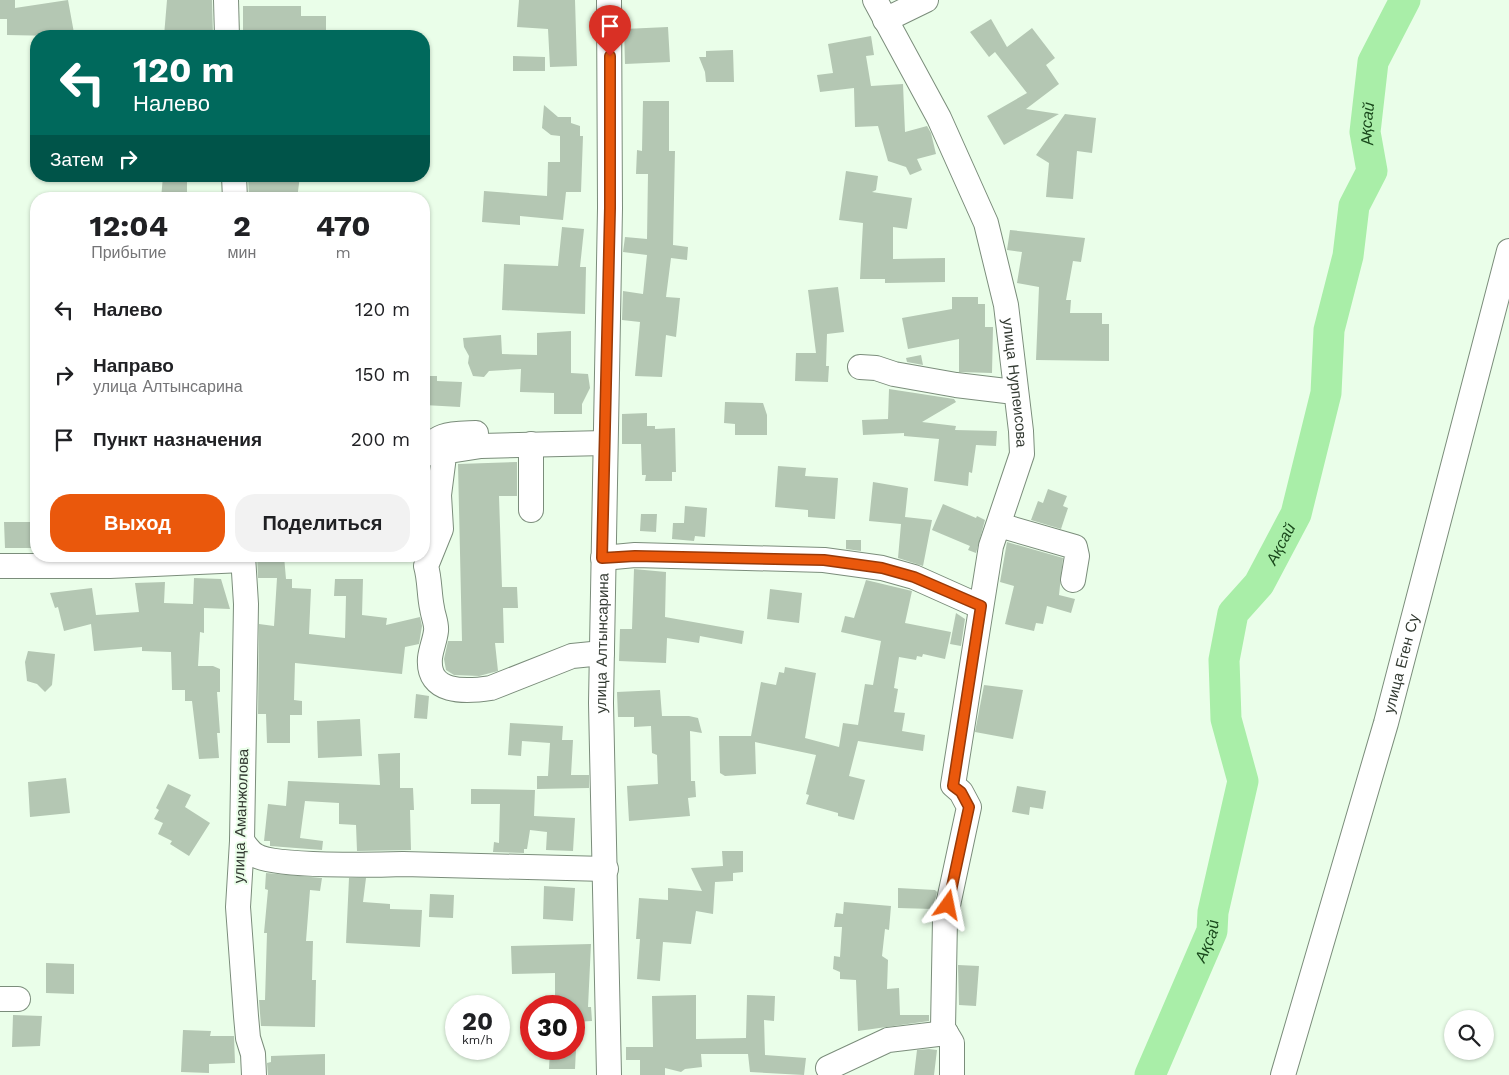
<!DOCTYPE html>
<html lang="ru">
<head>
<meta charset="utf-8">
<style>
	body { margin:0; font-family:"Work Sans",sans-serif; background:#f2f2f2; color:#202124; height:100vh; display:flex; flex-direction:column; font-size:19px; white-space:nowrap }
	* { box-sizing:border-box; margin:0 }
	p { font-size:16px; color:#757577 }
	.icon { flex:none; width:28px; height:28px; fill:none; stroke:currentColor; stroke-width:2; stroke-linecap:round; stroke-linejoin:round }
	.map { position:relative; flex:1; overflow:hidden }
	.panel { position:absolute; left:30px; top:192px; width:400px; height:370px; display:flex; flex-direction:column; background:#fff; border-radius:20px; box-shadow:0 1px 4px #0004 }
	.panel>* { flex:none }
	.guide { position:absolute; left:30px; top:30px; width:400px; height:152px; border-radius:20px; box-shadow:0 1px 4px #0004; background:#00695c; color:#fff; overflow:hidden }
	.buttons { position:absolute; left:1444px; top:1010px; display:grid; gap:10px }
	.buttons a { display:grid; place-items:center; width:50px; height:50px; border-radius:50%; background:#fff; box-shadow:0 1px 4px #0004; font-size:25px }
	.speed { position:absolute; left:445px; top:995px; display:flex; gap:10px; font-size:25px; font-weight:700; text-align:center }
	.speed>* { display:grid; place-content:center; width:65px; height:65px; border-radius:50%; background:#fff; box-shadow:0 1px 4px #0004; line-height:1 }
	.speed small { font-size:12px; font-weight:400 }
	.speed .limit { border:8px solid #d22; background:#fff; color:#111 }
	.pin { position:absolute; display:grid; place-items:center; width:42px; height:42px; color:#fff; margin:-51px -21px; border-radius:50% 50% 50% 0; rotate:-45deg; box-shadow:0 0 5px #0007 }
	.pin .icon { rotate:45deg }
	.me { position:absolute; width:55px; margin:-28px; rotate:12deg; stroke-linejoin:round; filter:drop-shadow(0 0 4px #0008) }
	.turn { display:flex; align-items:center; gap:18px; height:105px; padding:0 20px; font-size:22px }
	.turn .icon { width:65px; height:65px; stroke-width:2.5 }
	.turn b { display:block; font-size:35px; line-height:42px }
	.then { display:flex; align-items:center; height:48px; padding:0 20px; background:#0003; gap:10px; font-size:19px }
	.eta { display:flex; justify-content:space-evenly; align-items:center; height:85px; text-align:center }
	.eta b { font-size:30px; font-weight:700; line-height:35px }
	.cta { display:flex; gap:10px; margin-top:auto; padding:10px 20px }
	.cta a { flex:1; height:58px; border-radius:20px; background:#ea580c; color:#fff; font-size:20px; font-weight:700; line-height:58px; text-align:center }
	.cta a+a { background:#f2f2f2; color:#202124 }
	ul { padding:0; list-style:none }
	li { display:flex; align-items:center; gap:15px; height:65px; padding:0 20px }
	li div { flex:1 }
	li b { display:block; font-size:19px }
	li em { font-style:normal }
	.map>svg:first-child { display:block }
	.lines { fill:none; stroke-linecap:round; stroke-linejoin:round }
	.river { stroke:#a9eea8; stroke-width:31 }
	.building { fill:#b4c7b3 }
	.minor-casing { stroke:#7b8d7b; stroke-width:26 }
	.minor { stroke:#fff; stroke-width:24 }
	.route-casing { stroke:#983908; stroke-width:12 }
	.route { stroke:#ea580c; stroke-width:9 }
	.labels { text-anchor:middle; stroke-width:4; stroke-linejoin:round; paint-order:stroke }
	.street-label { font-size:15px; fill:#323931; stroke:#eafee9 }
	.water-label { font-size:16px; font-style:italic; fill:#19471b; stroke:#eafee9 }
</style>
</head>
<body>
<div class="map">
<svg width="1509" height="1075" viewBox="0 0 1509 1075">
	<rect width="100%" height="100%" fill="#eafee9"/>
	<g class="lines">
		<path class="river" id="s1" d="M1150,1075L1212,931L1213,912L1243,781L1226,719L1224,660L1233,613L1259,584L1296,514L1326,393L1329,330L1348,256L1354,206L1372,171L1365,132L1373,62L1405,0"/>
	</g>
	<path class="building" d="M0,0H15V8L68,0L74,33L57,36L7,35V19H0Z
		M167,0H212L213,36H164Z
		M519,0H575L577,66L550,67L548,29L517,27Z
		M243,6H301V16H326V32H303V36L243,35Z
		M991,19L1007,47L1032,28L1055,58L1046,65L1059,84L1026,109L1059,114L1004,145L987,116L1027,93L995,52L989,57L970,32Z
		M668,27L670,62L625,64L624,29Z
		M871,36L874,55L866,56L871,86L903,84L905,132L927,126L931,133L936,154L917,159L922,170L910,175L906,167L888,161L878,126L855,127L854,88L820,92L817,75L833,73L828,44Z
		M733,50L734,82H706L705,72L699,57H706V51Z
		M513,56L545,57V71H513Z
		M643,101H669V151H675L673,245L688,247L687,260L671,258L666,297L680,298L676,337L666,335L662,377L635,376L640,322L622,320L623,291L643,294L647,255L623,252L625,237L647,239L648,174H636L637,150L642,151Z
		M544,105L558,117H571V123L580,126V136H583L581,192H566L563,220L520,216V225L482,222L484,191L547,196L548,162H560V136L551,135L542,128Z
		M1065,114L1096,118L1092,153L1077,151L1073,199L1046,197L1049,163L1036,155Z
		M846,171L878,176L876,190L872,192L912,198L907,229L893,227V259L945,258V282L885,283V279H860L863,223L839,220Z
		M163,176H187V199H161Z
		M248,176H300L297,199H249Z
		M562,227L584,229L580,267H586L585,314L502,310L504,264L558,266Z
		M1010,230L1085,238L1081,262L1073,261L1066,300H1071L1070,313H1102V324H1109V361L1036,360L1039,287L1017,283L1022,252L1007,250Z
		M838,287L844,332L827,334L826,366H829L828,382L795,381L796,353H816L808,290Z
		M952,297H978V304H985V327H993L992,373L959,372V339L908,349L902,318L952,309Z
		M571,331V373L588,374L590,388L582,404V414H554V393L520,392L521,369L489,371L484,377L473,376L468,363L469,356L464,347L463,338L501,335L502,354L537,355V333Z
		M921,355L923,365L907,362L906,358Z
		M424,376H437V381L462,382L460,407L424,405Z
		M889,389L954,399L956,402L922,422L956,426L955,430L997,431L996,446L976,445L972,473L969,472L968,486L934,481L939,439L904,436V433L863,435L862,420L888,419Z
		M725,402L763,403L767,415V435H735V424L724,423Z
		M647,413V426H655V429L675,428L676,472H672V481H645L646,475H642L641,444H622V414Z
		M517,462V496H499L502,587H517L518,608H503L504,643H495L498,671L479,676L454,675L446,670L444,659L448,641H462L458,464Z
		M778,466L806,468L805,476L838,478L835,519L808,517V510L775,507Z
		M873,482L908,488L905,517L932,520L923,566L898,558L901,524L869,521Z
		M1048,489L1067,496L1063,506L1068,508L1061,529L1031,520L1038,501L1043,503Z
		M943,504L976,518L977,516L985,520L976,553L968,550L970,546L932,530Z
		M685,506L707,508L705,537L695,536L694,541L672,539L673,523H684Z
		M641,514H657L656,532L640,531Z
		M4,522H36V548H5Z
		M846,540H861V551L846,549Z
		M1007,542L1063,558L1059,595L1075,599L1071,613L1047,606L1043,624L1036,623L1034,631L1005,624L1014,586L1000,582Z
		M257,556H284L286,579H292V588L311,589L309,634L345,638L346,596H334L335,579H363L362,615L387,618L386,625L420,617L422,626L419,644L405,647L402,674L295,663L294,700L302,701V715H290V743H267L266,714H258L259,624L274,626L277,578H258Z
		M634,569L666,572L665,617L744,631L742,644L700,636L699,643L667,638L666,663L619,661L620,629H632Z
		M194,578L221,579L230,609L204,608V633L200,632L198,666H213L220,669V692H217L220,733H217L219,758L199,759L192,701H185V690H172L171,652L142,651V647L94,651L91,624L64,631L58,607L55,608L50,593L92,588L96,615L139,612L135,583L165,582L164,603L193,604Z
		M866,580L912,591L905,623L951,632L945,659L923,654L922,657L917,656L916,660L899,657L894,688L898,689L894,712L905,713L902,731L925,735L923,751L858,741L849,776L865,780L854,820L838,816V813L806,804L809,795L806,794L816,755L755,742L756,774L725,776L720,773L719,736H751L761,682L776,685L779,672L784,673L785,667L816,673L805,738L839,747L843,723L858,725L865,684L873,685L881,641L841,632L845,616L854,618Z
		M770,589L802,593L799,623L767,619Z
		M956,613L965,619L961,646L950,644Z
		M28,651L55,654L52,685L45,692L37,684L27,681L25,662Z
		M984,685L1023,690L1013,739L975,732Z
		M660,690L662,716H689L698,718L702,733L690,731L691,781H695L696,797L688,798L690,816L629,821L627,786L658,784L657,755L652,753L651,726L634,727V717H618L617,692Z
		M416,694L429,696L427,719L414,718Z
		M360,719L362,756L318,758L317,721Z
		M510,723L563,726L562,740H573L571,775H589V788L537,789V776H548L550,743L522,741L521,756L508,755Z
		M400,753V788H413L414,810H410L411,850L357,851L356,825L339,824V803L305,801L300,838L323,841L322,850L270,846V841H264L268,804L286,806L288,781L380,785L378,754Z
		M66,778L70,813L30,817L28,782Z
		M168,784L191,795L185,807L210,823L189,856L170,844L172,841L158,834L163,823L154,819L159,810L156,808Z
		M1017,786L1046,791L1043,809L1030,807L1029,815L1012,812Z
		M471,789L535,790L534,816L575,818L573,851L546,850L547,832L530,830L527,849H524V853L493,852L494,842L499,843L500,804H471Z
		M722,851H743V872L733,873V881L715,882L713,914L696,911L691,944L663,942L660,981L637,979L640,939H636L639,898L668,900V888L702,891L691,868L723,866Z
		M266,873L322,878L320,891L310,890L306,941H313L312,980H316L315,1027L261,1026L259,1000H265L267,933H264L268,890L265,889Z
		M349,878H366L363,902L390,904V909L422,910L420,947L346,943Z
		M544,886L575,888L573,921L543,919Z
		M898,888L935,890L937,892L933,909L898,908Z
		M430,894L454,895L453,918L429,917Z
		M844,902L891,906L889,930L885,929L882,956L888,960L887,989L899,988L900,1015H929V1021L858,1031L856,980L840,979V972L833,969L834,956L840,957L842,927H834L836,913L843,914Z
		M591,944L588,1007H591L592,1021L574,1022V1006H555V973L512,974L511,946Z
		M46,963L74,964V994L46,993Z
		M958,965L979,966L976,1006L959,1005Z
		M696,995V1039L746,1038L747,995L775,996L774,1021L764,1020L765,1055L806,1058L804,1075L750,1072L748,1054H701L702,1067L685,1069L681,1072L665,1068V1075H640V1060H626V1047H653L652,996Z
		M13,1015L42,1016L40,1046L12,1047Z
		M183,1030L211,1031L210,1036H234L235,1063L209,1064V1073L181,1072Z
		M550,1049H576L575,1069H549Z
		M929,1049L937,1050L934,1075H914L917,1050Z
		M325,1054V1075H268L267,1063L271,1062V1056Z"/>
	<g class="lines">
		<g class="minor-casing">
			<g id="minor">
				<path d="M226,0L227,36"/>
				<path id="s2" d="M875,0L939,118L986,223L1006,305L1021,431L1022,454L991,546L953,785L961,792L969,807L945,919L943,1028L952,1043V1075"/>
				<path d="M885,20L926,0"/>
				<path d="M234,176L235,199"/>
				<path d="M860,367L876,368L894,374L956,385L1006,391L1014,390"/>
				<path d="M531,444V510"/>
				<path d="M424,455C435,432 453,434 476,433"/>
				<path d="M999,525L1075,547L1077,556L1073,580"/>
				<path d="M243,556L246,604L242,841L238,907L246,1016L248,1038L253,1054L254,1075"/>
				<path d="M603,558L635,555L824,560L882,568L914,577L981,607"/>
				<path d="M0,566H110L243,560"/>
				<path d="M602,653L572,656L491,688C465,692 427,694 430,658C431,649 435,640 436,631C437,624 433,616 432,608C429,594 430,580 426,566L441,529L439,495L444,456L449,451L481,446L605,443"/>
				<path d="M242,841C246,846 250,852 255,855C273,867 377,865 403,864L606,869"/>
				<path d="M0,999H18"/>
				<path d="M828,1068L888,1040L946,1033"/>
				<path id="s3" d="M609,1075L601,703L610,208L609,0"/>
				<path id="s4" d="M1283,1075L1386,723L1509,251"/>
			</g>
		</g>
		<use href="#minor" class="minor"/>
	</g>
	<g class="lines">
		<g class="route-casing">
			<path id="route" d="M610,56V208L602,558L635,556L824,560L882,568L914,577L981,606L953,786L961,792L969,807L948,905"/>
		</g>
		<use href="#route" class="route"/>
	</g>
	<g class="labels">
		<g class="street-label">
			<text dy="5" stroke="none"><textPath href="#s2" startOffset="412">улица Нурпеисова</textPath></text>
			<text dy="5" stroke="none"><textPath href="#s3" startOffset="432">улица Алтынсарина</textPath></text>
			<text dy="5" stroke="none"><textPath href="#s4" startOffset="428">улица Еген Су</textPath></text>
			<text transform="translate(241 816) rotate(-88)" y="5">улица Аманжолова</text>
		</g>
		<g class="water-label">
			<text dy="6" stroke="none"><textPath href="#s1" startOffset="1001">Ақсай</textPath></text>
			<text dy="6" stroke="none"><textPath href="#s1" startOffset="566">Ақсай</textPath></text>
			<text dy="6" stroke="none"><textPath href="#s1" startOffset="146">Ақсай</textPath></text>
		</g>
	</g>
</svg>
<div class="buttons">
<a><svg class="icon" aria-label="search" viewBox="0 0 24 24"><circle cx="10" cy="10" r="6"/><path d="M15 15l6 6"/></svg></a>
</div>
<div class="speed"><div>20<small>km/h</small></div><div class="limit">30</div></div>
<div class="pin" style="left:610px;top:56px;background:#d93025"><svg class="icon" aria-label="arrive" viewBox="0 0 24 24"><path d="M6 21V4h12l-3 4 3 4H6"/></svg></div>
<svg class="me" style="left:948px;top:905px" viewBox="-20 -20 40 40"><path d="M0-17L14 15 0 8-14 15z" fill="#ea580c" stroke="#fff" stroke-width="4"/></svg>
<div class="guide">
<div class="turn"><svg class="icon" aria-label="left" viewBox="0 0 24 24"><path d="M17 20v-9H6M10 6l-5 5 5 5"/></svg><div><b>120 m</b>Налево</div></div>
<div class="then">Затем<svg class="icon" aria-label="right" viewBox="0 0 24 24"><path d="M7 20v-9h11M14 6l5 5-5 5"/></svg></div>
</div>
<section class="panel">
<div class="eta">
<div><b>12:04</b><p>Прибытие</p></div>
<div><b>2</b><p>мин</p></div>
<div><b>470</b><p>m</p></div>
</div>
<ul>
<li><svg class="icon" aria-label="left" viewBox="0 0 24 24"><path d="M17 20v-9H6M10 6l-5 5 5 5"/></svg><div><b>Налево</b></div><em>120 m</em></li>
<li><svg class="icon" aria-label="right" viewBox="0 0 24 24"><path d="M7 20v-9h11M14 6l5 5-5 5"/></svg><div><b>Направо</b><p>улица Алтынсарина</p></div><em>150 m</em></li>
<li><svg class="icon" aria-label="arrive" viewBox="0 0 24 24"><path d="M6 21V4h12l-3 4 3 4H6"/></svg><div><b>Пункт назначения</b></div><em>200 m</em></li>
</ul>
<div class="cta"><a>Выход</a><a>Поделиться</a></div>
</section>
</div>
</body>
</html>
